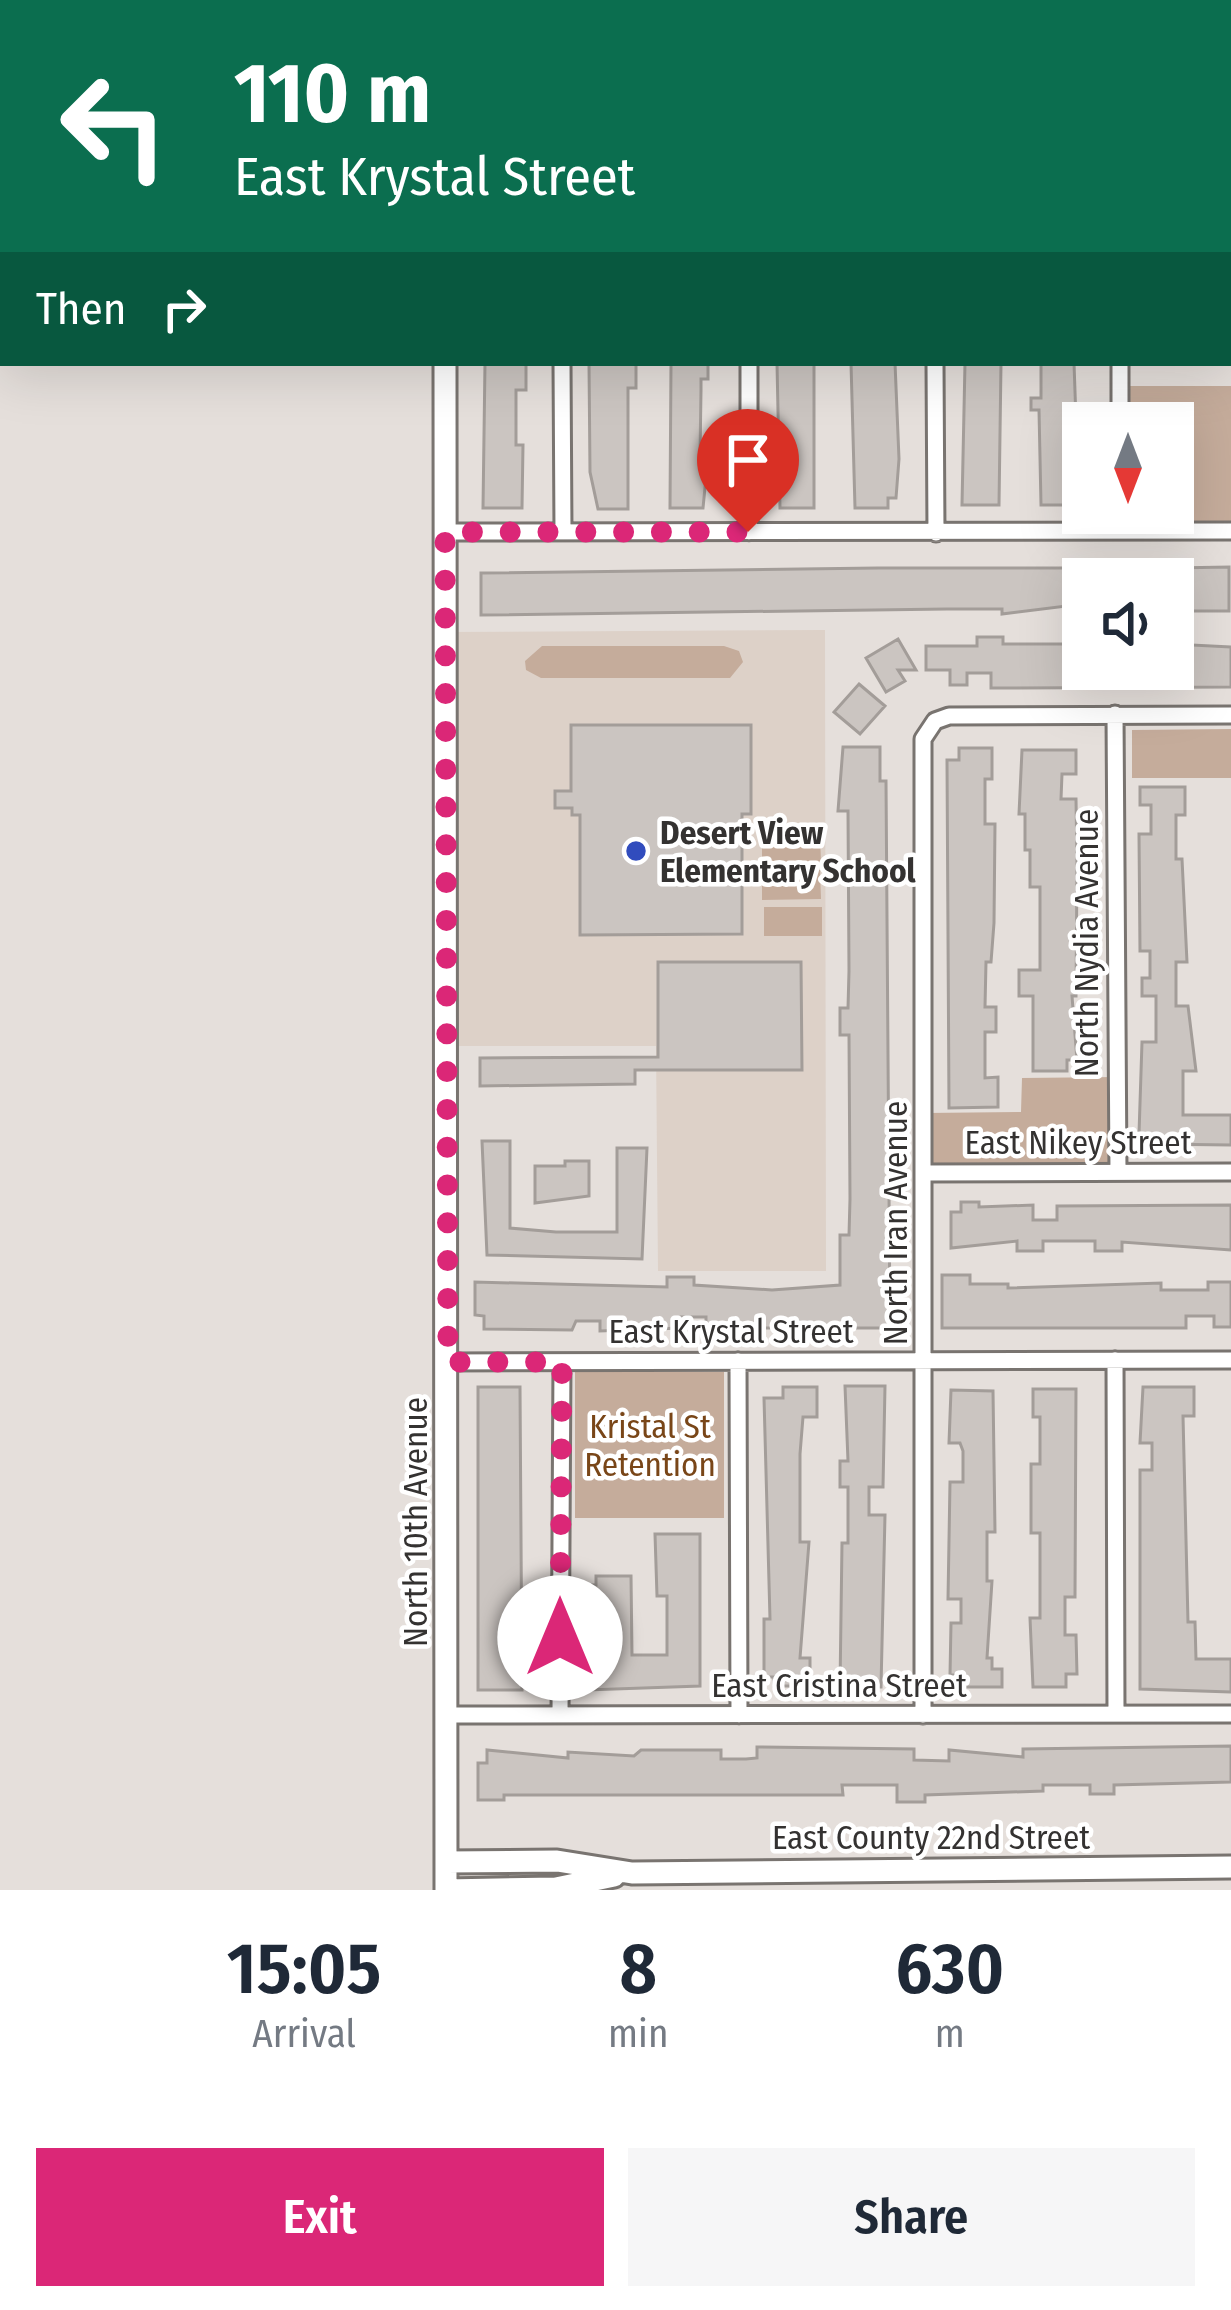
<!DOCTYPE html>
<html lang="en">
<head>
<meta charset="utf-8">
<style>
	body { margin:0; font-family:"Fira Sans Condensed",sans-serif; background:#f6f6f7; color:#1f2937; height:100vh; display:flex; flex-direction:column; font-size:45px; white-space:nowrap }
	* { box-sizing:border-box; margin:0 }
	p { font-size:39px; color:#747a83 }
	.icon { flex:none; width:66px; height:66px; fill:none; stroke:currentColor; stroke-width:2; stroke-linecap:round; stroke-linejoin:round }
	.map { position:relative; height:1890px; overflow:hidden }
	.drawer { display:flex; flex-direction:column; background:#fff; flex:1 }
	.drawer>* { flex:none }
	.banner { position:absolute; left:0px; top:0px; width:1233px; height:366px; box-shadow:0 12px 48px #0002; background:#0b6e4f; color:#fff; overflow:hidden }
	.needle { width:78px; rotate:180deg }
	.controls { position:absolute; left:1062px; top:402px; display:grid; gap:24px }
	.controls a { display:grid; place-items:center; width:132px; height:132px; border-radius:0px; background:#fff; box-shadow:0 12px 48px #0002; font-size:60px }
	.pin { position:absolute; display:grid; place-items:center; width:102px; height:102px; color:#fff; margin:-123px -51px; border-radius:50% 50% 50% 0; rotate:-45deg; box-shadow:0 0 12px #0007 }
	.pin .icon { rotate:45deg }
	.me { position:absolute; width:132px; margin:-66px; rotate:0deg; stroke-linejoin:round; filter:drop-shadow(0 0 9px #0008) }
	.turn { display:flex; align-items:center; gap:42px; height:252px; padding:0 36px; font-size:54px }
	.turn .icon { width:156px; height:156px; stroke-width:2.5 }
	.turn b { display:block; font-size:84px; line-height:102px }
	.then { display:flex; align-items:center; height:114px; padding:0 36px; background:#0003; gap:24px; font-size:45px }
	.eta { display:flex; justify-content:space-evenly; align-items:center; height:204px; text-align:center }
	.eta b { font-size:72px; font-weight:600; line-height:84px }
	.primary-button { display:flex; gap:24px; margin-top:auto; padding:24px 36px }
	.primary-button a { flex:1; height:138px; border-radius:0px; background:#db2777; color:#fff; font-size:48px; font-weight:600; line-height:138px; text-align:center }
	.primary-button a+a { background:#f6f6f7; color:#1f2937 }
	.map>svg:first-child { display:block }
	.built { fill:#ddd1c8 }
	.green { fill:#c5ac9b }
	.building { fill:#cbc5c1; stroke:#a39d99; stroke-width:3 }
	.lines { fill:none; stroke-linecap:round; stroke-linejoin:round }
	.street-casing { stroke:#797470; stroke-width:21 }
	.secondary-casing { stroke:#797470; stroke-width:27 }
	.street { stroke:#fff; stroke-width:15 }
	.secondary { stroke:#fff; stroke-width:21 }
	.route { stroke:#db2777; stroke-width:21; stroke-dasharray:0 37.8 }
	.poi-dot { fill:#314cbd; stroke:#fff; stroke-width:4.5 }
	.labels { text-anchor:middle; stroke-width:9; stroke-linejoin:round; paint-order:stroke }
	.poi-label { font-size:33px; font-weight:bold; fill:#343231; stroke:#fff; text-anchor:start }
	.street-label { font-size:33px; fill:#343231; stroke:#fff }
	.park-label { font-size:33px; fill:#794618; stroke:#fff }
</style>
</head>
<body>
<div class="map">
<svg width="1231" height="1890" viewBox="0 0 1231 1890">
	<rect width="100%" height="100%" fill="#e5dfdb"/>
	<path class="built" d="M825,630L826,1271H658L656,1046H446L444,632Z"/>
	<path class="green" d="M1120,386H1231V531H1119V513H1173V423H1120Z
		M542,646H724L739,651L743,662L730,678H541L526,670L525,661Z
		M1231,729V778H1132V730Z
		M820,834L821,863L762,864V835Z
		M820,870L821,899L762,900V871Z
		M764,907H822V936H764Z
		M1117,1077L1118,1172L925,1173V1113L1021,1112L1022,1078Z
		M575,1372H724V1518H575Z"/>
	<path class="building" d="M485,363H526V390H516V445H523L522,508H483Z
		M589,363H636V388H628V509H598L590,472Z
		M671,363H708V379H701V390L700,457H708L703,508H670Z
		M777,363H814V508H780Z
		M851,363H895L899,459L896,498H888V508H855Z
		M965,363H1001L999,505H962Z
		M1041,363H1074L1079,505H1041L1039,410H1031V398H1041Z
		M1229,567V611H1173V568Z
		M878,568H1083V604L1002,614V609H947L481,615V573Z
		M977,637H1003V644H1082V669H1173V644L1231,647V687L991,688V673H967V685H950V670H926V646H977Z
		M898,639L916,670H898L905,681L886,692L866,658Z
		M859,684L885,706L860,734L834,712Z
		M571,725H751V814H742V934L580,935V815H572V808H555V791H571Z
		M843,747H880V781H886L890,1328H706V1317H681V1328L600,1331V1321H576L572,1330L484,1329V1316L475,1315V1282L667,1287V1277H694V1285L772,1290L840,1285V1235H849L850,1199L849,1035H840V1008H848L849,971L848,811H838Z
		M959,748H992V779H985V824H995L994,923L991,962H986L985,1007H996V1032H985V1078L998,1077V1107L949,1108L947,760H959Z
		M1022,750H1076V774H1062L1061,799H1076L1077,862L1076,996H1072L1077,1060H1067V1071H1033V996H1019V970H1040V887H1030V850H1025V814H1019Z
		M1140,787H1185V815H1176V859H1182L1187,962H1176V1006H1188L1196,1071H1183V1115H1231V1145L1153,1144V1134H1139L1142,1042H1156V996H1142V978H1150V951H1140L1139,834H1151V805H1140Z
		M658,962H801L802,1070H635V1084L480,1086V1058L658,1057Z
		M482,1141H510V1228L556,1232H617V1148H647L642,1259L487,1255Z
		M565,1161H589V1196L535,1203V1166H565Z
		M961,1202H979V1207L1033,1205V1220H1057V1206L1231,1205V1250L1122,1242V1251H1095V1241H1043V1251H1017V1241L951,1248V1212H961Z
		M942,1275H970V1284H1008V1288L1161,1283V1290H1208V1282H1231V1327H1214V1316H1186V1328H942Z
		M845,1386H885L883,1487H869V1515H885L881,1687H840L842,1543H848V1487H840V1461H848Z
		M478,1387H520L522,1690H478Z
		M783,1387H817V1417H803L800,1454V1542H809L800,1658H810V1686H774V1677H764V1619H770L764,1398H783Z
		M1143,1387H1194V1416H1183L1188,1622H1195L1196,1659H1231V1692L1140,1689V1470H1152V1443H1140Z
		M1033,1389H1076L1075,1597H1065V1635H1076L1077,1674H1066V1687H1033L1030,1618H1040V1533H1031V1464H1040V1417H1033Z
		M951,1390L993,1391L995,1532H987V1581H992L987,1658H992V1669H1002V1687H962V1675H950L951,1623H961V1599H948L950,1482H963V1451L960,1443H949Z
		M655,1534H700V1686L587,1690L585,1585H596V1576H631L632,1655H667V1596H657Z
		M1231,1746V1782L1114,1785V1794H1090V1785H1043V1791L925,1795V1802H897V1785H842L843,1795H504V1800H478V1763H487V1750L568,1758V1752L634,1756L641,1750H721V1759H746L757,1758V1747L914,1749V1760L949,1761V1750L1023,1757V1749Z"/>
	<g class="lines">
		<g class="street-casing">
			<path id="street" d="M933,0V3
				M1119,0V3
				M578,3L583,0
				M1230,159H1231
				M562,363L563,532
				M935,363L936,533
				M1120,423V363
				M445,532L1231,531
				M749,532V363
				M1115,714L1118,1172
				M925,1173L1231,1172
				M1115,1360L1116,1714
				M738,1361L739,1715
				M448,1362L1231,1360
				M447,1715L1231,1714
				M560,1715L562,1362
				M923,1715V739L935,721L949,716L1231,715"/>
		</g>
		<g class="secondary-casing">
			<path id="secondary" d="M446,0V3
				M445,363L446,1890
				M446,1862L557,1861L632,1873L1231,1867
				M446,1890L556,1888L614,1876"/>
		</g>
		<use href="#street" class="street"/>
		<use href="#secondary" class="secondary"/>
	</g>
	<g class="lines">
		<path class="route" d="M560,1638L562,1362H448L445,532H748"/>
	</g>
	<circle class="poi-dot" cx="636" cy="851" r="12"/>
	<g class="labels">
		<g class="poi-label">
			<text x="660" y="844">Desert View<tspan x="660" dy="38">Elementary School</tspan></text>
		</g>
		<g class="street-label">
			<text transform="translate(1086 943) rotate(-90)" y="12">North Nydia Avenue</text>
			<text x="1078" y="1154">East Nikey Street</text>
			<text transform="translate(895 1223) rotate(-90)" y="12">North Iran Avenue</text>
			<text x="731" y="1343">East Krystal Street</text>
			<text transform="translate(415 1522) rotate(-90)" y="12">North 10th Avenue</text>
			<text x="839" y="1697">East Cristina Street</text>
			<text x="931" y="1849">East County 22nd Street</text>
		</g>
		<g class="park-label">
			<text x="650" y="1438">Kristal St<tspan x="650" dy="38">Retention</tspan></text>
		</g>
	</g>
</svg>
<div class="controls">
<a><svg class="needle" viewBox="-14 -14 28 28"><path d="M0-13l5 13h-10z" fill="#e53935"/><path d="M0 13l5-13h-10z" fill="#747a83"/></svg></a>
<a><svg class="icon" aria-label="sound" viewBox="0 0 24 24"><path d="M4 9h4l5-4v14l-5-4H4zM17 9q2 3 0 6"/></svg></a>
</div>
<div class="pin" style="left:748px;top:532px;background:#d93025"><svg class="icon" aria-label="arrive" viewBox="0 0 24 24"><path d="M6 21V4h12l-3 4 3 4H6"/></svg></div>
<svg class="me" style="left:560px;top:1638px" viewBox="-20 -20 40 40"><circle r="19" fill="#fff"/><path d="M0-13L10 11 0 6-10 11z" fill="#db2777"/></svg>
<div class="banner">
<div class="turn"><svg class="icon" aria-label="left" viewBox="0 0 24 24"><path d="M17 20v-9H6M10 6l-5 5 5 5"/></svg><div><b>110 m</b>East Krystal Street</div></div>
<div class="then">Then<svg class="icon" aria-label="right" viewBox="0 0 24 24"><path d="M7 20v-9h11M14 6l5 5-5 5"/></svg></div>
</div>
</div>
<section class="drawer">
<div class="eta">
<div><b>15:05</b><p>Arrival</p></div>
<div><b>8</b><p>min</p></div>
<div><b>630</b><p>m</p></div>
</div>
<div class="primary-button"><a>Exit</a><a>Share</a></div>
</section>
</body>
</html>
